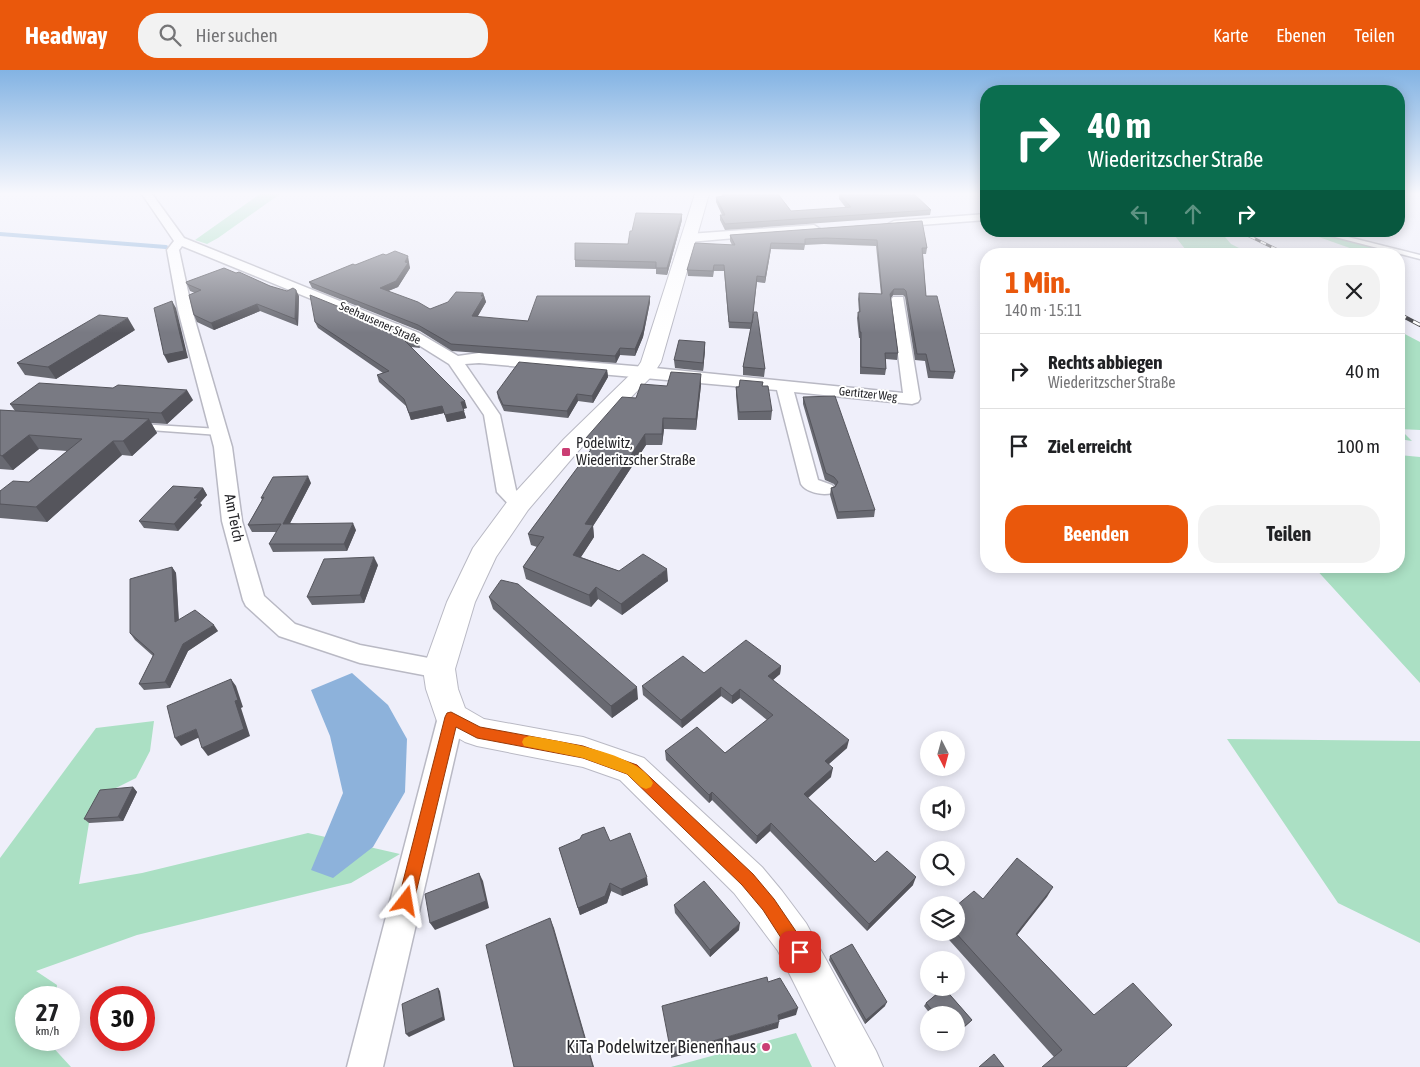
<!DOCTYPE html>
<html lang="de">
<head>
<meta charset="utf-8">
<style>
	body { margin:0; font-family:"Asap Condensed",sans-serif; background:#f2f2f2; color:#202124; height:100vh; display:flex; flex-direction:column; font-size:19px; white-space:nowrap }
	* { box-sizing:border-box; margin:0 }
	p { font-size:16px; color:#757577 }
	.icon { flex:none; width:28px; height:28px; fill:none; stroke:currentColor; stroke-width:2; stroke-linecap:round; stroke-linejoin:round }
	.map { position:relative; flex:1; overflow:hidden }
	.details { position:absolute; left:980px; top:178px; width:425px; height:325px; display:flex; flex-direction:column; background:#fff; border-radius:20px; box-shadow:0 2px 12px #0003 }
	.details>* { flex:none }
	.hud { position:absolute; left:980px; top:15px; width:425px; height:152px; border-radius:20px; box-shadow:0 2px 12px #0003; background:#0b6e4f; color:#fff; overflow:hidden }
	.needle { width:32px; rotate:174deg }
	.controls { position:absolute; left:920px; top:661px; display:grid; gap:10px }
	.controls a { display:grid; place-items:center; width:45px; height:45px; border-radius:50%; background:#fff; box-shadow:0 2px 12px #0003; font-size:25px }
	.speed { position:absolute; left:15px; top:916px; display:flex; gap:10px; font-size:25px; font-weight:700; text-align:center }
	.speed>* { display:grid; place-content:center; width:65px; height:65px; border-radius:50%; background:#fff; box-shadow:0 2px 12px #0003; line-height:1 }
	.speed small { font-size:12px; font-weight:400 }
	.speed .limit { border:8px solid #d22; background:#fff; color:#111 }
	.pin { position:absolute; display:grid; place-items:center; width:42px; height:42px; color:#fff; margin:-21px; border-radius:10px; box-shadow:0 2px 8px #0006 }
	.me { position:absolute; width:55px; margin:-28px; rotate:14deg; stroke-linejoin:round; filter:drop-shadow(0 0 4px #0008) }
	.turn { display:flex; align-items:center; gap:18px; height:105px; padding:0 25px; font-size:22px }
	.turn .icon { width:65px; height:65px; stroke-width:2.5 }
	.turn b { display:block; font-size:35px; line-height:42px }
	.lanes { display:flex; align-items:center; height:48px; padding:0 25px; background:#0003; justify-content:center; gap:25px; direction:ltr }
	.lanes .off { opacity:.35 }
	.round { display:grid; place-items:center; flex:none; width:52px; height:52px; border-radius:20px; background:#f2f2f2 }
	.head { display:flex; align-items:center; justify-content:space-between; height:85px; padding:0 25px }
	h1 { font-size:30px; font-weight:700; line-height:38px; color:#ea580c }
	.action { display:flex; gap:10px; margin-top:auto; padding:10px 25px }
	.action a { flex:1; height:58px; border-radius:20px; background:#ea580c; color:#fff; font-size:20px; font-weight:700; line-height:58px; text-align:center }
	.action a+a { background:#f2f2f2; color:#202124 }
	ul { padding:0; list-style:none }
	li { display:flex; align-items:center; gap:15px; height:75px; padding:0 25px; border-top:1px solid #e0e0e0 }
	li div { flex:1 }
	li b { display:block; font-size:19px }
	li em { font-style:normal }
	header { display:flex; align-items:center; gap:30px; box-sizing:border-box; height:70px; padding:0 25px; background:#ea580c; color:#fff }
	header strong { font-size:24px }
	nav { display:flex; gap:28px; margin-inline-start:auto; font-size:18px }
	.search { width:350px; height:45px; background:#f2f2f2; display:flex; align-items:center; gap:12px; box-sizing:border-box; padding:0 18px; border-radius:20px; color:#757577; font-size:19px }
	.map>svg:first-child { display:block }
	.green { fill:#abe0c4 }
	.water { fill:#8db2db }
	.lines { fill:none; stroke-linecap:round; stroke-linejoin:round }
	.stream { stroke:#8db2db; stroke-width:4 }
	.lane-casing { stroke:#b9b9c4; stroke-width:3 }
	.street-casing { stroke:#b9b9c4; stroke-width:3 }
	.secondary-casing { stroke:#b9b9c4; stroke-width:2 }
	.lane { fill:#fff; fill-rule:evenodd }
	.street { fill:#fff; fill-rule:evenodd }
	.secondary { fill:#fff; fill-rule:evenodd }
	.rail-far1-casing { stroke:#3e3e43; stroke-width:3 }
	.rail-casing { stroke:#3e3e43; stroke-width:4 }
	.rail-far1 { stroke:#fff; stroke-width:2; stroke-dasharray:6; stroke-linecap:butt }
	.rail { stroke:#fff; stroke-width:2.5; stroke-dasharray:8; stroke-linecap:butt }
	.wall { fill:#686971 }
	.shaded-wall { fill:#55555c }
	.building { fill:#797a83; stroke:#55555c }
	.route { fill:#ea580c; stroke:#983908 }
	.slow { fill:#f59e0b }
	.poi-dot { fill:#ca3e73; stroke:#fff; stroke-width:2 }
	.labels { text-anchor:middle; stroke-width:4; stroke-linejoin:round; paint-order:stroke }
	.far-street-label { font-size:12px; fill:#26262a; stroke:#fff }
	.poi-label { font-size:15px; fill:#26262a; stroke:#fff; text-anchor:start }
	.street-label { font-size:15px; fill:#26262a; stroke:#fff }
	.near-poi-label { font-size:18px; fill:#26262a; stroke:#fff; text-anchor:end }
</style>
</head>
<body>
<header>
<strong>Headway</strong>
<div class="search"><svg class="icon" aria-label="search" viewBox="0 0 24 24"><circle cx="10" cy="10" r="6"/><path d="M15 15l6 6"/></svg>Hier suchen</div>
<nav><a>Karte</a><a>Ebenen</a><a>Teilen</a></nav>
</header>
<div class="map">
<svg width="1420" height="997" viewBox="0 0 1420 997">
	<rect width="100%" height="100%" fill="#efeffa"/>
	<path class="green" d="M260,124H280L218,168L207,174L195,170Z
		M1171,161H1220L1231,174L1251,184H1189Z
		M1302,161H1311L1397,184L1361,182Z
		M1399,261L1420,272V360L1400,359L1412,371L1399,369Z
		M1399,385L1420,387V613L1313,496H1399Z
		M154,651L150,681L136,708L104,724L89,753L79,814L142,803L308,763L400,784L351,813L137,865L36,901L57,915L56,927L26,928V970H49V973L71,997H0V788L96,658Z
		M1227,669L1420,671V873L1338,833Z
		M796,963L812,997H671Z"/>
	<path class="water" d="M352,603L388,635L407,669L405,722L373,777L333,808L311,800L343,723L330,666L311,620Z"/>
	<g class="lines">
		<path class="stream" d="M0,164L166,177"/>
		<g class="lane-casing">
			<path id="lane" d="M1312,161H1324L1420,185V189Z
				M139,354L219,359L224,362L219,365L136,359L134,357Z"/>
		</g>
		<g class="street-casing">
			<path id="street" d="M142,124H152L184,168L419,263L458,286L479,283L645,297L903,323L891,230L893,227H903L920,329L918,332L912,334L794,322L818,410L832,415L835,419L832,423C822,426 806,422 801,414L777,320L479,293L465,294L500,345L516,420L529,434L526,438L519,440L512,438L497,422L484,345L449,294L409,269L182,176L179,180L192,240L232,377L242,451L264,526L295,554L360,575L439,590L448,592L451,599L448,606L439,608L360,593L279,566L246,536L243,530L222,451L214,377L178,240L167,180L174,171Z
				M986,144V150L894,157L888,154L894,151Z
				M814,155L820,159L818,161L689,172L683,168L689,164Z
				M451,636L460,640L464,647L383,997H347L438,647L442,640Z"/>
		</g>
		<g class="secondary-casing">
			<path id="secondary" d="M695,124H709L661,292L652,306L580,379L528,440L496,487L475,532L455,599L458,619L465,638L484,649L583,667L644,688L762,797L782,821L806,853L876,981L883,997H836L778,881L754,849L734,823L620,710L583,697L477,676L465,672L439,657L426,619L423,599L447,532L473,478L510,428L564,369L637,298L641,292Z"/>
		</g>
		<use href="#lane" class="lane"/>
		<use href="#street" class="street"/>
		<use href="#secondary" class="secondary"/>
		<g class="rail-far1-casing">
			<path id="rail-far1" d="M1239,161L1286,184"/>
		</g>
		<g class="rail-casing">
			<path id="rail" d="M1399,244L1420,255"/>
		</g>
		<use href="#rail-far1" class="rail-far1"/>
		<use href="#rail" class="rail"/>
	</g>
	<path class="wall" d="M721,124H778L791,141L846,138L839,129V124L882,125L931,140L930,145L725,160L720,150V145H722L716,132V127H722Z
		M682,144V150L667,205L656,204V199L575,197V190L628,174L632,161Z
		M922,151L927,178L926,184H923L926,226L955,302L953,309L928,308L925,291L915,290L905,227L903,225H893L891,228L898,283L897,290L886,289V299L885,305L860,304V268H859L857,248L858,242H859L858,229L859,223L881,224L876,176L824,174L805,175L804,180L771,179L765,213L757,212L752,251L765,299L764,307L743,305V297L751,259L729,258L724,201H714L713,207L688,206L687,200L732,175L730,171V165Z
		M386,185L409,191L408,193L410,198L398,217L388,221L430,239L483,223L486,232L477,247L528,251L650,226V232L643,267L635,286L620,285L616,293L452,281L420,261L312,218L309,212L355,195Z
		M236,203L270,216L299,226L298,256L260,241L214,260L197,252L194,245L195,223L190,221L187,214Z
		M315,252L418,271L420,278L411,277L467,338L463,339L466,348L447,352L444,343L411,350L406,336L379,312L377,305L383,303L318,258Z
		M135,260L56,309L25,305L17,293Z
		M705,272V280L703,301L675,298L674,290Z
		M607,300L608,307L593,333L578,331L568,348L504,341L498,328L497,322Z
		M763,312L762,316L772,341L771,350H738L736,325V317Z
		M701,315L696,360L664,359L662,375H646L593,456L594,467L581,487L619,501L668,511L622,545L598,529L591,537L526,509L523,497L537,477L531,475L528,464L591,380L588,379L586,368L636,328L667,316Z
		M803,327L875,440L874,447L837,449L830,425L831,418L835,416L834,414L825,410L803,334Z
		M193,330L167,354L151,353L157,363L132,386L122,385L47,452L0,448V421L29,412L67,381L39,379L13,400L0,399V340L15,341L10,334Z
		M311,413L290,453L356,460L347,481L273,482L269,474L277,462H252L248,455L262,430L261,428Z
		M203,418L207,425L200,433L202,435L178,461L144,458L139,451Z
		M378,495L364,533L312,535L307,527Z
		M172,497L176,503L179,550L218,561L188,581L170,618L144,620L139,614L153,586L135,570L130,563Z
		M489,527L638,629L612,648L493,539Z
		M781,596L780,604L773,610L847,678L829,694L831,707L808,728L875,792L913,815L867,861L770,761L756,774L712,730L709,733L666,690L665,681L725,683L767,650L740,628L732,634L721,626L682,658L643,625L642,616L704,603Z
		M133,717L137,722L123,751L89,753L84,749Z
		M610,771L648,815L622,826L611,821L607,833L580,845L559,778Z
		M1053,817L1017,865L1094,945L1172,955L1054,987L942,862H956L983,829Z
		M674,835L739,860L710,887L675,843Z
		M830,886L885,936L865,954L829,890Z
		M944,918L972,950L956,965V945H931L924,936L926,933Z"/>
	<path class="shaded-wall" d="M682,144V150L667,205V198Z
		M771,173V179L765,213V207Z
		M408,186L410,198L398,217L381,224L380,218L405,192Z
		M894,219L893,225L889,230L890,224Z
		M296,220L299,226L298,256L295,249Z
		M483,223L486,232L474,253L472,246Z
		M650,226V232L643,267L635,286V279Z
		M172,231L176,238L188,288L168,293L164,285Z
		M257,234L260,241L214,260L211,253Z
		M128,248L135,260L56,309L48,297Z
		M705,272V280L703,301V293Z
		M620,278V285L616,293L615,286Z
		M607,300L608,307L593,333L592,326Z
		M701,304V315L696,360V349Z
		M187,320L193,330L167,354L161,343Z
		M577,324L578,331L568,348L567,341Z
		M465,331L467,338L462,339L461,332Z
		M442,336L444,343L411,350L409,343Z
		M464,341L466,348L447,352L445,345Z
		M663,348L664,359L662,375V364Z
		M149,349L157,363L132,386L123,371Z
		M645,364L646,375L593,456L594,467L575,496L573,485L585,454Z
		M29,365L39,379L13,400L2,386Z
		M113,371L122,385L47,452L36,437Z
		M308,406L311,413L286,461L283,454Z
		M203,418L207,425L200,433L202,435L178,461L174,454L194,428Z
		M353,453L356,460L347,481L344,474Z
		M374,487L378,495L364,533L360,525Z
		M172,497L176,503L179,559L175,552Z
		M667,499L668,511L622,545L621,534Z
		M596,517L598,529L591,537L589,525Z
		M214,555L218,561L188,581L170,618L165,612L183,574Z
		M781,596L780,604L768,614V606Z
		M231,609L236,616L243,637L241,638L250,666L208,686L202,678L235,631Z
		M637,617L638,629L612,648L611,636Z
		M721,617V626L682,658L681,650Z
		M740,619V628L732,634V626Z
		M196,659L202,666L181,676L175,668Z
		M849,670L847,678L823,699L825,691Z
		M833,698L831,707L803,732L804,724Z
		M133,717L137,722L123,751L118,747Z
		M712,722V730L709,733V725Z
		M771,753L770,761L756,774L757,766Z
		M479,803L483,811L489,838L435,860L430,853Z
		M647,807L648,815L622,826L621,819Z
		M916,807L913,815L867,861L869,854Z
		M610,813L611,821L607,833L580,845L578,838Z
		M1053,817L1047,827L1010,874L1016,864Z
		M550,848L554,858L594,997H593Z
		M740,853L739,860L710,887V880Z
		M438,918L440,921L445,950L409,967L406,964Z
		M887,932L885,936L865,954L866,950Z
		M798,938L796,945L776,951L778,945Z
		M779,952L778,958L671,988V983Z"/>
	<path class="building" d="M723,124H778L791,141L851,137L839,124H881L882,125L914,124L931,140L725,154L720,145H725L716,127L725,126Z
		M636,143L682,144L667,198H656V192L575,190V173L628,174L630,161H632Z
		M922,151L927,178H922L926,226H937L955,302L930,301L926,284H917L906,221L904,219H894L890,224L898,283H885L886,299L861,297V262H860L858,242H860L859,223L882,224L877,170L825,168L805,169V174L771,173L765,207L757,206L752,253L729,252L724,195H714L713,201L687,200L695,173L735,175L730,165Z
		M395,181L408,186L405,192L408,193L396,211L380,218L418,232L430,239L448,232L456,222L483,223L481,226H484L472,246L528,251L537,226H650L643,260L635,279L620,278L615,286L451,274L418,255L309,212L353,194L355,195L383,184L386,185Z
		M224,198L236,203L239,202L270,216L287,221L293,218L296,220L295,249L257,234L211,253L194,245L189,225L201,220L187,214L186,212Z
		M310,225L406,264L418,271L404,270L465,331L461,332L464,341L445,345L442,336L409,343L404,329L377,305L389,301L315,252Z
		M172,231L184,281L164,285L154,238Z
		M754,242H757L765,299L743,297Z
		M99,245L128,248L48,297L17,293Z
		M679,270L705,272L703,293L674,290Z
		M519,292L607,300L592,326L577,324L567,341L503,335L497,322Z
		M671,302L701,304L696,349L663,348L662,364H645L585,454L593,455L573,485L619,501L643,484L667,499L621,534L596,517L589,525L523,497L544,467L528,464L598,370L586,368L622,327L636,328L641,314L667,316Z
		M740,310L763,312L762,316H768L772,341L739,342L736,317H739Z
		M39,313L113,318L118,315L187,320L161,343L10,334Z
		M835,326L875,440L838,442L831,418L835,417L838,412L834,407L826,403L803,327Z
		M0,340L149,349L123,371H113L36,437L0,434V421L13,411L29,412L82,369L29,365L2,386L0,385Z
		M308,406L283,454L353,453L344,474H269L281,454L248,455L264,427L261,428L273,407Z
		M173,416L203,418L194,428H198L174,454L139,451Z
		M374,487L360,525L307,527L324,489Z
		M172,497L175,552L195,540L214,555L183,574L165,612L139,614L154,584L130,563V509Z
		M501,510L518,514L637,617L611,636L489,527Z
		M746,570L781,596L768,606L849,670L825,691L833,698L804,724L875,792L887,781L916,807L869,854L771,753L757,766L712,722L709,725L665,681L697,657L725,683L773,645L740,619L732,626L721,617L681,650L642,616L683,586L704,603Z
		M231,609L238,630L235,631L244,659L202,678L196,659L175,668L167,636Z
		M133,717L118,747L84,749L100,720Z
		M604,757L610,771L630,763L647,807L621,819L610,813L605,826L578,838L559,778L580,769L582,765Z
		M1017,788L1053,817L1016,864L1094,945L1133,913L1172,955L1126,997H1042L1062,980L955,862H956V836L974,821L983,829Z
		M479,803L486,831L430,853L425,824Z
		M704,811L740,853L710,880L674,835Z
		M550,848L593,997H514L486,875Z
		M852,874L887,932L866,950L830,886Z
		M767,907L768,912L780,908L798,938L778,945L779,952L671,983L662,936Z
		M438,918L443,947L406,964L402,934Z
		M944,918L972,950L956,964V945H936L926,933Z
		M994,984L1004,997H979Z"/>
	<linearGradient id="sky" x2="0" y2="1"><stop stop-color="#83b3e3"/><stop offset="0.47" stop-color="#f8f8fd"/><stop offset="1" stop-color="#f8f8fd" stop-opacity="0"/></linearGradient>
	<rect width="1420" height="263" fill="url(#sky)"/>
	<path class="route" d="M451,642L480,657L583,676L637,695L753,804L774,829L806,876L808,882L806,888L800,890L794,888L763,840L742,815L627,704L583,688L477,668L456,657L414,831L412,837L406,840L400,837L398,831L445,647L447,643Z"/>
	<path class="slow" d="M529,666C560,671 639,683 653,713L651,717L646,719L641,717L627,704L583,688L524,676L522,672L524,668Z"/>
	<g class="poi-dot">
		<rect x="561" y="377" width="10" height="10" rx="2.5"/>
		<circle cx="766" cy="977" r="5"/>
	</g>
	<g class="labels">
		<g class="far-street-label">
			<text transform="translate(380 253) rotate(24)" y="4">Seehausener Straße</text>
			<text transform="translate(868 324) rotate(6)" y="4">Gertitzer Weg</text>
		</g>
		<g class="poi-label">
			<text x="576" y="378">Podelwitz,<tspan x="576" dy="17">Wiederitzscher Straße</tspan></text>
		</g>
		<g class="street-label">
			<text transform="translate(234 448) rotate(79)" y="5">Am Teich</text>
		</g>
		<g class="near-poi-label">
			<text x="756" y="983">KiTa Podelwitzer Bienenhaus</text>
		</g>
	</g>
</svg>
<div class="controls">
<a><svg class="needle" viewBox="-14 -14 28 28"><path d="M0-13l5 13h-10z" fill="#e53935"/><path d="M0 13l5-13h-10z" fill="#757577"/></svg></a>
<a><svg class="icon" aria-label="sound" viewBox="0 0 24 24"><path d="M4 9h4l5-4v14l-5-4H4zM17 9q2 3 0 6"/></svg></a>
<a><svg class="icon" aria-label="search" viewBox="0 0 24 24"><circle cx="10" cy="10" r="6"/><path d="M15 15l6 6"/></svg></a>
<a><svg class="icon" aria-label="layers" viewBox="0 0 24 24"><path d="M12 4l9 5-9 5-9-5zM3 14l9 5 9-5"/></svg></a>
<a>+</a>
<a>−</a>
</div>
<div class="speed"><div>27<small>km/h</small></div><div class="limit">30</div></div>
<div class="pin" style="left:800px;top:882px;background:#d93025"><svg class="icon" aria-label="arrive" viewBox="0 0 24 24"><path d="M6 21V4h12l-3 4 3 4H6"/></svg></div>
<svg class="me" style="left:406px;top:831px" viewBox="-20 -20 40 40"><path d="M0-17L14 15 0 8-14 15z" fill="#ea580c" stroke="#fff" stroke-width="4"/></svg>
<div class="hud">
<div class="turn"><svg class="icon" aria-label="right" viewBox="0 0 24 24"><path d="M7 20v-9h11M14 6l5 5-5 5"/></svg><div><b>40 m</b>Wiederitzscher Straße</div></div>
<div class="lanes"><svg class="icon off" aria-label="left" viewBox="0 0 24 24"><path d="M17 20v-9H6M10 6l-5 5 5 5"/></svg><svg class="icon off" aria-label="ahead" viewBox="0 0 24 24"><path d="M12 20V5M6 11l6-6 6 6"/></svg><svg class="icon" aria-label="right" viewBox="0 0 24 24"><path d="M7 20v-9h11M14 6l5 5-5 5"/></svg></div>
</div>
<section class="details">
<div class="head"><div><h1>1 Min.</h1><p>140 m · 15:11</p></div><a class="round"><svg class="icon" aria-label="close" viewBox="0 0 24 24"><path d="M6 6l12 12M18 6L6 18"/></svg></a></div>
<ul>
<li><svg class="icon" aria-label="right" viewBox="0 0 24 24"><path d="M7 20v-9h11M14 6l5 5-5 5"/></svg><div><b>Rechts abbiegen</b><p>Wiederitzscher Straße</p></div><em>40 m</em></li>
<li><svg class="icon" aria-label="arrive" viewBox="0 0 24 24"><path d="M6 21V4h12l-3 4 3 4H6"/></svg><div><b>Ziel erreicht</b></div><em>100 m</em></li>
</ul>
<div class="action"><a>Beenden</a><a>Teilen</a></div>
</section>
</div>
</body>
</html>
